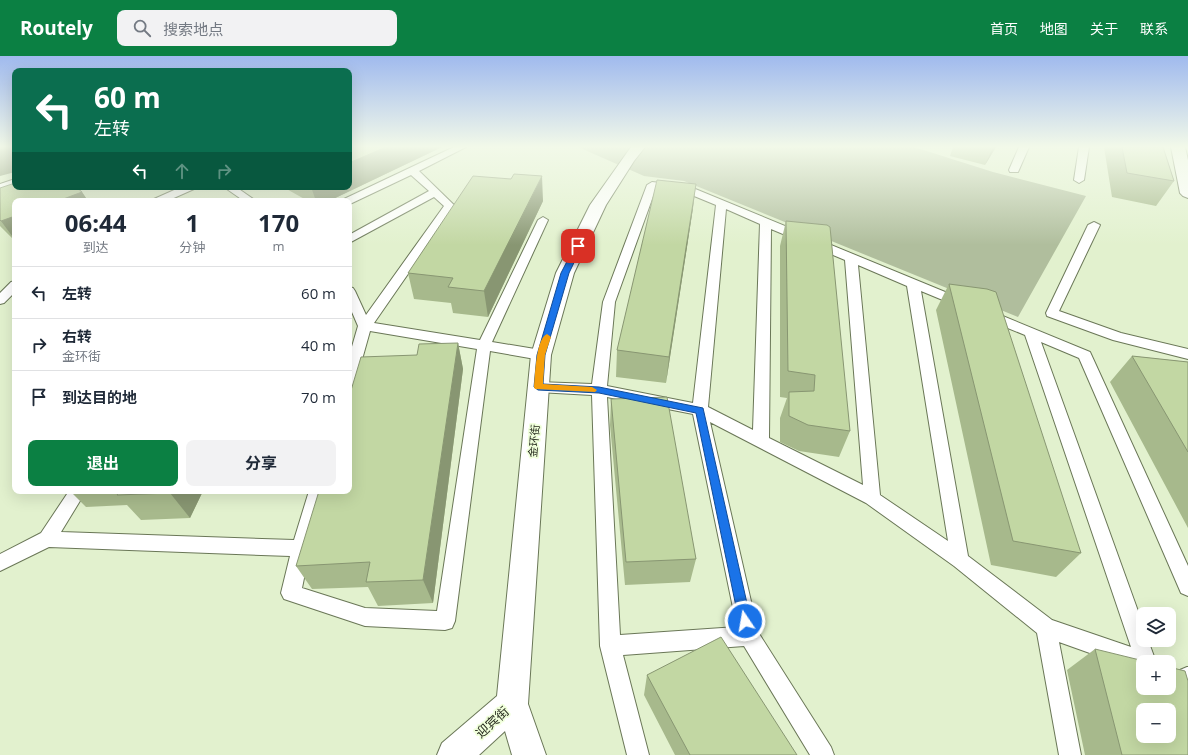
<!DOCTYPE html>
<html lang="zh">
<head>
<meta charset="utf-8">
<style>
	body { margin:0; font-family:"Open Sans","Noto Sans SC",sans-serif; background:#f2f2f3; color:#1f2937; height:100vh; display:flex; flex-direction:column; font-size:15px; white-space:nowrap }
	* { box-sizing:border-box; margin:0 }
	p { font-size:13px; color:#747a83 }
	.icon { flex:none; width:22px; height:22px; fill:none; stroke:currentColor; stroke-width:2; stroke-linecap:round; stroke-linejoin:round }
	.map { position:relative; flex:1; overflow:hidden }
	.details { position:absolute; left:12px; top:142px; width:340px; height:296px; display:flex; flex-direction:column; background:#fff; border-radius:8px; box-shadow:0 4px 16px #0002 }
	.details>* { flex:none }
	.guide { position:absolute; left:12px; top:12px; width:340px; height:122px; border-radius:8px; box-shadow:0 4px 16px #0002; background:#0b6e4f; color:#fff; overflow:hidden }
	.controls { position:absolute; left:1136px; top:551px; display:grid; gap:8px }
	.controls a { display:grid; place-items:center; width:40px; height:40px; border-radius:8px; background:#fff; box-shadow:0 4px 16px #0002; font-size:20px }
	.pin { position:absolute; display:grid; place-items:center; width:34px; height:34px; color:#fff; margin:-17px; border-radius:8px; box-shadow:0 2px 6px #0006 }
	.me { position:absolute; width:44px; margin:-22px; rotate:348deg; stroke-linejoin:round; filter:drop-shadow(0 0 3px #0008) }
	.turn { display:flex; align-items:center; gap:14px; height:84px; padding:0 16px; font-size:18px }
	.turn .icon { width:52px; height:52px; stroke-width:2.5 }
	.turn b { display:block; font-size:28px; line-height:34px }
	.lanes { display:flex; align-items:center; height:38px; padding:0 16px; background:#0003; justify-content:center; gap:20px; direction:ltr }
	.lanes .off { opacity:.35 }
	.eta { display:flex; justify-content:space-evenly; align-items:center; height:68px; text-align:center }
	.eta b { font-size:24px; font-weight:700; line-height:28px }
	.action { display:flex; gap:8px; margin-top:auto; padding:8px 16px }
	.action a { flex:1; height:46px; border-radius:8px; background:#0b8043; color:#fff; font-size:16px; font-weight:700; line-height:46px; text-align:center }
	.action a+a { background:#f2f2f3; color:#1f2937 }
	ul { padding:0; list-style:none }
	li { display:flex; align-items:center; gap:12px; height:52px; padding:0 16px; border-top:1px solid #e0e1e3 }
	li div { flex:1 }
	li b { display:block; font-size:15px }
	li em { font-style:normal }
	header { display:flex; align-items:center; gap:24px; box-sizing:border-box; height:56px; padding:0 20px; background:#0b8043; color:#fff }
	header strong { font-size:19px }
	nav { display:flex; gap:22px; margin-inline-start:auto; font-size:14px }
	.search { width:280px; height:36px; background:#f2f2f3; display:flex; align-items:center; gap:10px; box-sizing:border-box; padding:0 14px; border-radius:8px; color:#747a83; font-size:15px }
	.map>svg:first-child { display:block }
	.green { fill:#b0be9d }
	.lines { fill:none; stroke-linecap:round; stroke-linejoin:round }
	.lane-casing { stroke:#6a7757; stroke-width:2 }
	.street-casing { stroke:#6a7757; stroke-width:2 }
	.lane { fill:#fff; fill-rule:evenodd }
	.street { fill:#fff; fill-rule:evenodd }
	.wall { fill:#a7b98c }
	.shaded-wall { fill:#889672 }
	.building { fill:#c2d7a3; stroke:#889672; fill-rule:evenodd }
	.route { fill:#1a73e8; stroke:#114b97 }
	.slow { fill:#f59e0b }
	.labels { text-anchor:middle; stroke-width:3.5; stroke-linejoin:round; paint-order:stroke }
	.street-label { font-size:11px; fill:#252a1d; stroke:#f0ffdb }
	.near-street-label { font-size:13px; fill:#252a1d; stroke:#f0ffdb }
</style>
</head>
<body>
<header>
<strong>Routely</strong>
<div class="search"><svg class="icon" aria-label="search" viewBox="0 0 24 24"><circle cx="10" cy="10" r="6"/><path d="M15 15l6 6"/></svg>搜索地点</div>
<nav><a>首页</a><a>地图</a><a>关于</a><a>联系</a></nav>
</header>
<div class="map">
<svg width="1188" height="699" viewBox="0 0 1188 699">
	<rect width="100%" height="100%" fill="#e2f1ce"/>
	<path class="green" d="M578,91H914L993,116L1086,140L1018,261L684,125L644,120Z"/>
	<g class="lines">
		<g class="lane-casing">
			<path id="lane" d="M454,91H466L419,115L455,150L374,267L480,284L538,164L543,161L548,164L492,286L541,294L546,296L548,299L546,302L541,304L490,295L455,565L452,572L445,574L365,570L284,543L281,537L290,500L49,491L0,515V498L41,477L69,435H86L61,476L294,484L309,435H325L310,492L302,532L365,552L437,555L477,293L370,275L356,325L354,329L349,330V301L358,270L349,249V231L353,232L355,235L366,259L444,150L434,141L349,187V179L429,135L411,119L352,147L349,148V145H343L344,143Z
				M1019,91H1029L1018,116H1010L1009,114Z
				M1079,91H1089L1084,124L1079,127L1074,124Z
				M15,123V129L0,134V128Z
				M652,126L688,130L967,245L968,248L967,251L962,252L921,235L968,500L1052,564L1131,591L1025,279L983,262L981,259L983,256L988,255L993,256L1090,296L1188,510V540L1181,537L1079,302L1041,286L1143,569V584H1148L1156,606H1143V616L1059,586L1081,699H1059L1037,577L954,510L866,447L710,366L758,576L831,691L834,699H810L744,590L623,599L649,699H627L600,590L592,339L538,336L533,335L531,331L533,327L538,326L592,328L603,246L647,129ZM656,132L682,135L716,149L693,347L607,330L615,246ZM726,153L760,168L753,374L708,351ZM771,173L845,204L863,429L769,382ZM858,209L907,230L948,485L880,439ZM607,341L693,358L737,571L620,579Z
				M181,131H195L194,133L167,145H153L154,143Z
				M224,131H236L256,145H244Z
				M1094,166L1100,169L1059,255L1121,277L1188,293V303L1113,284L1047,260L1046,257L1088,169Z
				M15,225V236L4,247L0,248V237L11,226Z
				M1187,611H1188V633L1181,630L1177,621L1180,614Z"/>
		</g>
		<g class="street-casing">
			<path id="street" d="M631,91H645L634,105L606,149L574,217L551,299L528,648L546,699H512L505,675L479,699H437L442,687L497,640L531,299L556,217L590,149Z
				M1171,91H1185L1188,104V142L1183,140L1180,137Z"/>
		</g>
		<use href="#lane" class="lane"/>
		<use href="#street" class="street"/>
	</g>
	<path class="wall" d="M349,91H442L329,145H308L283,131H349Z
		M953,91H996L985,109L950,100Z
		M1104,91H1163L1174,125L1156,150L1112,141Z
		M511,123L543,145L488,261L453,257L451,247L414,243L408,217Z
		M0,132L82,136L88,145H15V185L0,170Z
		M693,152L666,327L616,321L617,294Z
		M786,165L850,375L839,401L799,395L780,386V362L787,342L780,341V190Z
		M949,228L1081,497L1056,521L991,509L936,254Z
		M458,287L463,313L433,547L378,550L368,531L312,533L296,510L417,299Z
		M1132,300L1188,306V472L1110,326Z
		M611,343L696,503L690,526L625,529L610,369Z
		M70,435H203L190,462L141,464L127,449L86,451Z
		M1095,593L1188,699H1085L1067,614Z
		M647,619L797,699H675L644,639Z"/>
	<path class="shaded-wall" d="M8,91H15V116L0,120V93Z
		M386,91H442L329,145H316L311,131H349V107Z
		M993,91H996L985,109Z
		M542,120L543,145L488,261L484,235Z
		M696,128L693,152L666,327L669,301Z
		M82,136L88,145H58Z
		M15,160V184L1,165Z
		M458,287L463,313L433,547L423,524Z
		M171,435H203L190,462L170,437Z"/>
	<path class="building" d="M0,91H8L0,93Z
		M349,91H386L349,107Z
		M1122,91H1163L1174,125L1127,117Z
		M514,118L542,120L484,235L448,231L453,222L408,217L473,120L511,123Z
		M657,124L696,128L669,301L617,294Z
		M15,127V131H76L82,136L58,145H15V160L1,165L0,164V132Z
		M786,165L827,169L830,171L850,375L808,369L789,360V336L814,335L815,319L788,315Z
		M949,228L987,233L996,236L1081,497L1013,485Z
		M458,287L423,524L366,526L370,506L296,510L319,435H349V341L361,301L417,299L419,288Z
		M1132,300L1188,306V396Z
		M667,341L696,503L626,506L611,343Z
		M120,435H171L170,437L117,439Z
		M721,581L797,699H690L647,619Z
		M1095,593L1148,606H1143V632H1169V611L1185,615L1188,625V699H1122ZM1143,654H1169V680H1143Z"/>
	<linearGradient id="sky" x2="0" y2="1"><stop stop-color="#a0baee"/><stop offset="0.48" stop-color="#f2f9e9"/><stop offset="1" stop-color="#f2f9e9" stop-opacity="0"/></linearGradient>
	<rect width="1188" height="189" fill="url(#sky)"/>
	<path class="route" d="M576,188L582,190L569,217L545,299L543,328L599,331L703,352L751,565L750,569L745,571L741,569L739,565L696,357L599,337L538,334L534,331L537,299L561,217Z"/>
	<path class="slow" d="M547,278L551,281L545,299L543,328L592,331L597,334L595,336L535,333L534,331C535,320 536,282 547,278Z"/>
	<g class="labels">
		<g class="street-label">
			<text transform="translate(534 385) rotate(-85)" y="4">金环街</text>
		</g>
		<g class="near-street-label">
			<text transform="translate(492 666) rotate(-42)" y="5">迎宾街</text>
		</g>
	</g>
</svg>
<div class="controls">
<a><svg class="icon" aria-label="layers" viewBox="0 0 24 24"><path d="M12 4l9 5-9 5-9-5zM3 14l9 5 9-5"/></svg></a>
<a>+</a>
<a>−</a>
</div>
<div class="pin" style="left:578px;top:190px;background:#d93025"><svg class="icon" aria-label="arrive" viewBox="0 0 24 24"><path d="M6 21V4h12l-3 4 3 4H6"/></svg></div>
<svg class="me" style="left:745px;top:565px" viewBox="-20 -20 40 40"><circle r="17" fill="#1a73e8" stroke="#fff" stroke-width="3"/><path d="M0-11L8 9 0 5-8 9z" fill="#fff"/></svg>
<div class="guide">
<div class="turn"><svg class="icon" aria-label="left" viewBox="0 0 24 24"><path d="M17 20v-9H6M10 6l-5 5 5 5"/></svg><div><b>60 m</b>左转</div></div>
<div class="lanes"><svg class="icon" aria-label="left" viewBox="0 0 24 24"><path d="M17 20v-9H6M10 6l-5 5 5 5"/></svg><svg class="icon off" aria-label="ahead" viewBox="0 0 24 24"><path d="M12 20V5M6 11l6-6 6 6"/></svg><svg class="icon off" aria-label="right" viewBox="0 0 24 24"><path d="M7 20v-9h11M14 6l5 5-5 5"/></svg></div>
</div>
<section class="details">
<div class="eta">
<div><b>06:44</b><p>到达</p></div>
<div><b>1</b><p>分钟</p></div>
<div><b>170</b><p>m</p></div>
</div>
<ul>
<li><svg class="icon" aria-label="left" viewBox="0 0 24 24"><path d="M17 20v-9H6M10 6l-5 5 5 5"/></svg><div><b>左转</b></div><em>60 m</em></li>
<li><svg class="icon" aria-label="right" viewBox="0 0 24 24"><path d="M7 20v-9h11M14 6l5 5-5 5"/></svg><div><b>右转</b><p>金环街</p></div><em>40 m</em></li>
<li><svg class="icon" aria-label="arrive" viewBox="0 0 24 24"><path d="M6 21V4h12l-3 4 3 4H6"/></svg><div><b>到达目的地</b></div><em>70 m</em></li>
</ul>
<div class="action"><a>退出</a><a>分享</a></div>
</section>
</div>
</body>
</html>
